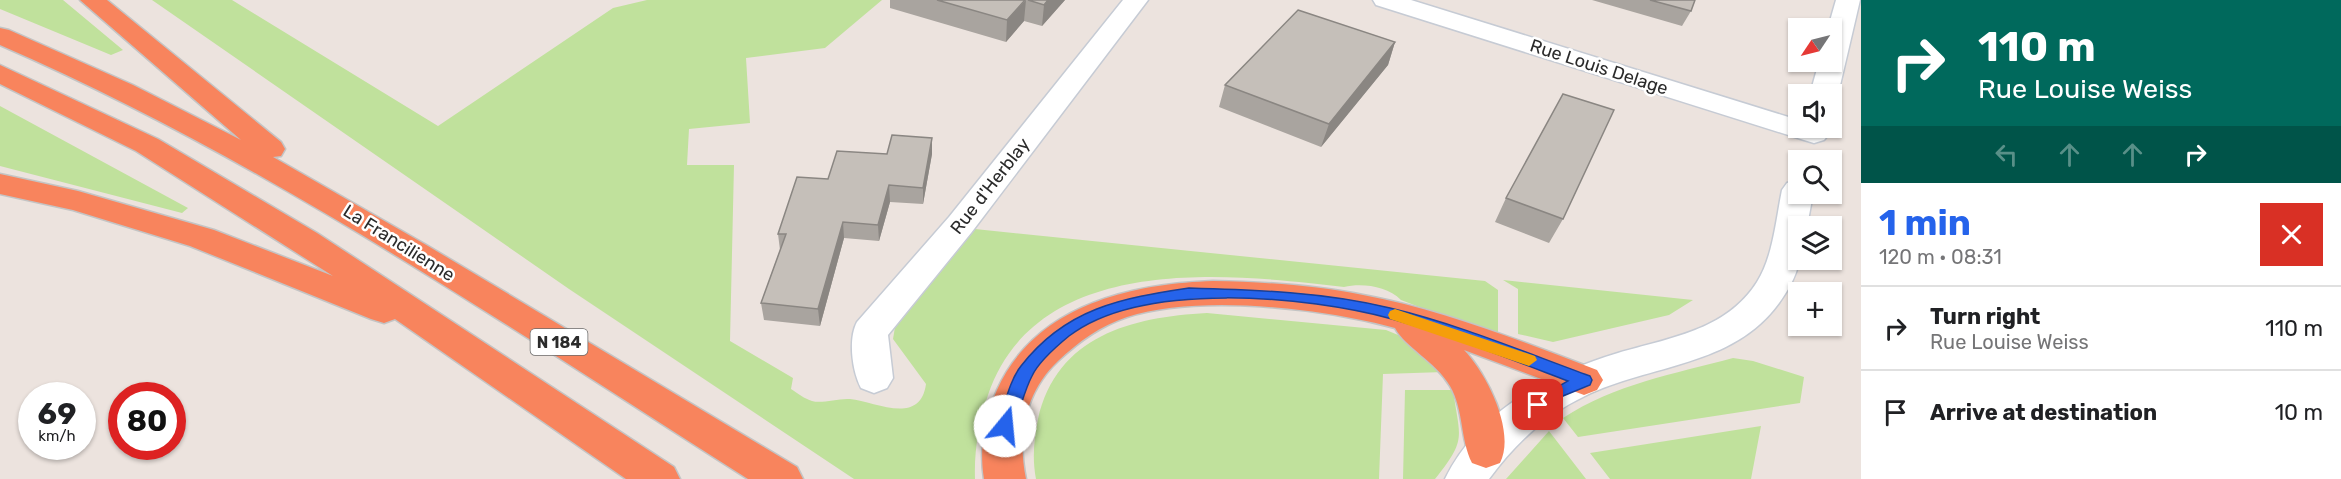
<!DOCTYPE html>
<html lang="en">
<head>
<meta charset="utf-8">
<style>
	body { margin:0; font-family:Rubik,sans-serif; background:#f2f2f2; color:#202124; height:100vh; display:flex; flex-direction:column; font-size:22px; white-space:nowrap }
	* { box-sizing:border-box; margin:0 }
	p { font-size:20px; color:#757577 }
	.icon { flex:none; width:33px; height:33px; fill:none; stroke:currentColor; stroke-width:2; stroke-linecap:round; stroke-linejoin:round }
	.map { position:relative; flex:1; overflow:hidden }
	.details { display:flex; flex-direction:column; background:#fff; width:480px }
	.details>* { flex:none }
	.banner { background:#00695c; color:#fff; overflow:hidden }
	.needle { width:39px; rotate:235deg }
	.fabs { position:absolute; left:1788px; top:18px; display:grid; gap:12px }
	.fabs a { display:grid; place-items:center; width:54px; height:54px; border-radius:0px; background:#fff; box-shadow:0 2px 4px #0004; font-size:30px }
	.speed { position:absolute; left:18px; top:382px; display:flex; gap:12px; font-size:30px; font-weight:700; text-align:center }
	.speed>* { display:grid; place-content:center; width:78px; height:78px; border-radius:50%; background:#fff; box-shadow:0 2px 4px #0004; line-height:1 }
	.speed small { font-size:15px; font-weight:400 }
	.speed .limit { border:9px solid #d22; background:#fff; color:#111 }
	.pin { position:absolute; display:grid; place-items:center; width:51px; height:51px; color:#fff; margin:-26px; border-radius:12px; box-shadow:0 3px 9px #0006 }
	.me { position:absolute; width:66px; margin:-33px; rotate:17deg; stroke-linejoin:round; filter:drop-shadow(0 0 4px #0008) }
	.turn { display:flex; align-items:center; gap:21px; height:126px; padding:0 18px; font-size:27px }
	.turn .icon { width:78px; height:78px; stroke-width:2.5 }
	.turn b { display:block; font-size:42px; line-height:51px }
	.lanes { display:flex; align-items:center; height:57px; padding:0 18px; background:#0003; justify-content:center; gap:30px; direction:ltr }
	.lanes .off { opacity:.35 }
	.round { display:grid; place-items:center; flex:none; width:63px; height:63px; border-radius:0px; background:#f2f2f2 }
	.overview { display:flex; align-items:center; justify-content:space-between; height:102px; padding:0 18px }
	h1 { font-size:36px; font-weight:700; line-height:45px; color:#2563eb }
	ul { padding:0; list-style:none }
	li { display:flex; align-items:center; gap:18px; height:84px; padding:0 18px; border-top:2px solid #e0e0e0 }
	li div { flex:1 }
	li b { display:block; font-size:22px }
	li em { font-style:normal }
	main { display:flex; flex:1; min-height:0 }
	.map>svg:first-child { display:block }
	.green { fill:#c0e19c }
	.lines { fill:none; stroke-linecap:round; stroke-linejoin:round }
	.minor-casing { stroke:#c6cbd4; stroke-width:3 }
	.highway-casing { stroke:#c4c4c4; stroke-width:3 }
	.minor { fill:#fff; fill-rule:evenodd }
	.highway { fill:#f8845d; fill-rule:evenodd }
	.wall { fill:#a9a49f }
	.shaded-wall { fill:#8a8682 }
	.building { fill:#c5bfb9; stroke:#8a8682; stroke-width:1.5 }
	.route { fill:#2563eb; stroke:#184099; stroke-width:1.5 }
	.slow { fill:#f59e0b }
	.labels { text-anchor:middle; stroke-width:5; stroke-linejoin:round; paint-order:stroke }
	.shield { fill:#fff; stroke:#6b6b6b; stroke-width:1.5 }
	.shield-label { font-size:16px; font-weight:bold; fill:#2b2b2b }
	.street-label { font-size:18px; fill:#2b2b2b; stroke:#fff }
</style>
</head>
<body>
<main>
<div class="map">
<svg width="1861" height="479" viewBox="0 0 1861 479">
	<rect width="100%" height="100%" fill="#ece3de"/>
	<path class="green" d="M0,0H63L123,50L111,55L0,9Z
		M152,0H232L438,126L613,8L647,0H882L825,48L746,58L750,123L689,129L687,165H734L730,341L793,378L791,389C797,393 805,399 812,401C822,404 838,398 850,399C874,401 920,427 926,384L893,339L895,327L975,229L1485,281L1498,290V337L1401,300C1387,286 1362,283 1344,287C1226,273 1037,252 988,395C979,422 974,450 975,479H854L569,289Z
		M0,106L188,208L182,213L0,166Z
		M1503,280L1693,300L1669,315L1553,342L1518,334V289Z
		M1207,313L1386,330L1403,337L1444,372L1383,374L1379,479H1036C1032,458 1034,440 1038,419C1057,336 1131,317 1207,313Z
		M1733,358L1753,361L1804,377L1800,403L1578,437L1563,418C1615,384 1674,374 1733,358Z
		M1405,390H1453C1460,439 1467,439 1435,479H1403Z
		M1761,426L1751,479H1610L1590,453Z
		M1549,431L1586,479H1506Z"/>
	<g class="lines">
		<g class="minor-casing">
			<path id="minor" d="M1123,0H1148L971,233L888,335L893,378L887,388L874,393L861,388C852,371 848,339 857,322L949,217Z
				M1373,0H1411L1798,120V128H1824L1829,134L1824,140L1814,143L1804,140L1376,5Z
				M1836,0H1860L1838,94L1832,101V94H1810L1819,62H1832V28H1828Z
				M1798,180V194H1813L1807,226H1798C1798,238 1800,253 1799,262C1796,277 1787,292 1779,303C1733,367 1650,364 1585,396C1546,414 1514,445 1489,479H1445C1478,411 1549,374 1618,353C1668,338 1726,331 1757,282C1773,257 1776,219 1782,190L1787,183Z"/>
		</g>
		<g class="highway-casing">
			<path id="highway" d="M80,0H107L281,142L285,149L281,156L273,157L428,246L797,467L803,479H748C505,325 265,160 0,45V28L9,30L133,85L241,140Z
				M0,65L158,139L317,233L674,467L680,479H626L395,319L384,323L371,319L190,246L73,210L0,194V174L78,191L214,230L333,276L136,151L0,84Z
				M1213,281C1263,282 1314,285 1363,295C1443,310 1521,341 1597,370L1603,380L1597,390L1584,395L1464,350C1487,374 1516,432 1500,463L1486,468L1472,463C1460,439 1464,410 1450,386C1435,361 1406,348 1395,328C1322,308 1199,294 1127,317C1100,326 1078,342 1058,361C1025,392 1017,436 1026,479H984C979,448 984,419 997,390C1035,306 1129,284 1213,281Z"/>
		</g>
		<use href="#minor" class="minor"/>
		<use href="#highway" class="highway"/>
	</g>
	<path class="wall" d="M890,0H1065L1042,26L1024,21L1006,42L890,8Z
		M1592,0H1695L1691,11L1682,26Z
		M1395,42L1388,65L1321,147L1219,107L1225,85Z
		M887,154H932L923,204L890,202L879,241L844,238L820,326L764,320L761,303L780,250L778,234L828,179Z
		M1506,198L1563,219L1549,243L1495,222Z"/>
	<path class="shaded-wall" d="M1026,0L1024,21L1006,42L1007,20Z
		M1048,0H1065L1042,26L1044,5Z
		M1395,42L1388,65L1321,147L1329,124Z
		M932,138V154L923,204V188Z
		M889,185L890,202L879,241L878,225Z
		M843,222L844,238L820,326L818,309Z"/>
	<path class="building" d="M937,0H1025L1007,20Z
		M1028,0H1048L1044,5Z
		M1650,0H1695L1691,11Z
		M1298,10L1395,42L1329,124L1225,85Z
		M1563,94L1614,110L1563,219L1506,198Z
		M892,135L932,138L923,188L889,185L878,225L843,222L818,309L761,303L786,234H778L797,177L828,179L837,151L887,154Z"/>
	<path class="route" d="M1189,288C1257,290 1324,292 1390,308C1458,324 1524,352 1590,376L1592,380L1590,385L1563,396L1538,412L1533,410L1530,405L1533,401L1568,381C1510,359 1452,336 1392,319C1308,296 1142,280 1069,336C1058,345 1038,363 1032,376C1023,393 1020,413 1011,431H1000L997,426C1004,408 1009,381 1021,366C1066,308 1122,298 1189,288Z"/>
	<path class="slow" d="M1395,309L1535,356L1537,360L1529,366L1390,319L1388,315L1390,311Z"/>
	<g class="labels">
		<rect class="shield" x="530.5" y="329" width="57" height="26" rx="4.5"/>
		<g class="shield-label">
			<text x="559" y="348">N 184</text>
		</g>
		<g class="street-label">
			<text transform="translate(1599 67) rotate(18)" y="6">Rue Louis Delage</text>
			<text transform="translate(990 186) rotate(-52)" y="6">Rue d'Herblay</text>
			<text transform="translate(399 243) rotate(32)" y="6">La Francilienne</text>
		</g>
	</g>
</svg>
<div class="fabs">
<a><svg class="needle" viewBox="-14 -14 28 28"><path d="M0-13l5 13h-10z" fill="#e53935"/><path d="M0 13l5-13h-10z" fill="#757577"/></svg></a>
<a><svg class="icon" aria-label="sound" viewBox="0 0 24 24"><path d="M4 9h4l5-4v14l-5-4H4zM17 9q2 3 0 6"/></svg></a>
<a><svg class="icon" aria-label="search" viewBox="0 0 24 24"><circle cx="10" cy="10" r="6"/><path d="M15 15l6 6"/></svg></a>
<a><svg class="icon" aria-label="layers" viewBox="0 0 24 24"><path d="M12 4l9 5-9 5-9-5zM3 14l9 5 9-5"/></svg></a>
<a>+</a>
</div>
<div class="speed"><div>69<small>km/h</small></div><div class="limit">80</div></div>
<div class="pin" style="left:1538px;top:405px;background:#d93025"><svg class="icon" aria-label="arrive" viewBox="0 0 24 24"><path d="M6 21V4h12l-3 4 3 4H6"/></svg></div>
<svg class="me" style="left:1005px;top:426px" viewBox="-20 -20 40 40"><circle r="19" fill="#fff"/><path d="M0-13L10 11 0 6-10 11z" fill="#2563eb"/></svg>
</div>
<section class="details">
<div class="banner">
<div class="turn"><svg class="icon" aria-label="right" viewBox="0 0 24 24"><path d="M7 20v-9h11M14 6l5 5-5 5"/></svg><div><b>110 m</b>Rue Louise Weiss</div></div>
<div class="lanes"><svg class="icon off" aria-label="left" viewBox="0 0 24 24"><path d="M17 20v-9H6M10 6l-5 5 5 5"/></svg><svg class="icon off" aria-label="ahead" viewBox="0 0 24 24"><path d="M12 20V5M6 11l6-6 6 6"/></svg><svg class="icon off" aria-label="ahead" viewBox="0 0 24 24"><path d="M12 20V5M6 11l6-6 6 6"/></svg><svg class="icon" aria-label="right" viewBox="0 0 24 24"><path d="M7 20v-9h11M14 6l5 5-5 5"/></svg></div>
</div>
<div class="overview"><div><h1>1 min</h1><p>120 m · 08:31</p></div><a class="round" style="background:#d93025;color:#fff"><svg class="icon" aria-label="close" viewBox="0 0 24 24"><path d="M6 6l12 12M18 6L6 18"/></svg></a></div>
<ul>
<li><svg class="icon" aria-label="right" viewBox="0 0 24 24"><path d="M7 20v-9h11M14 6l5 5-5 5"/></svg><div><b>Turn right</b><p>Rue Louise Weiss</p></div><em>110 m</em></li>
<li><svg class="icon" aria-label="arrive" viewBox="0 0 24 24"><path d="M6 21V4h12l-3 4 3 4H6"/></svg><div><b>Arrive at destination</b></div><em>10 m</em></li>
</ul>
</section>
</main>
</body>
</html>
